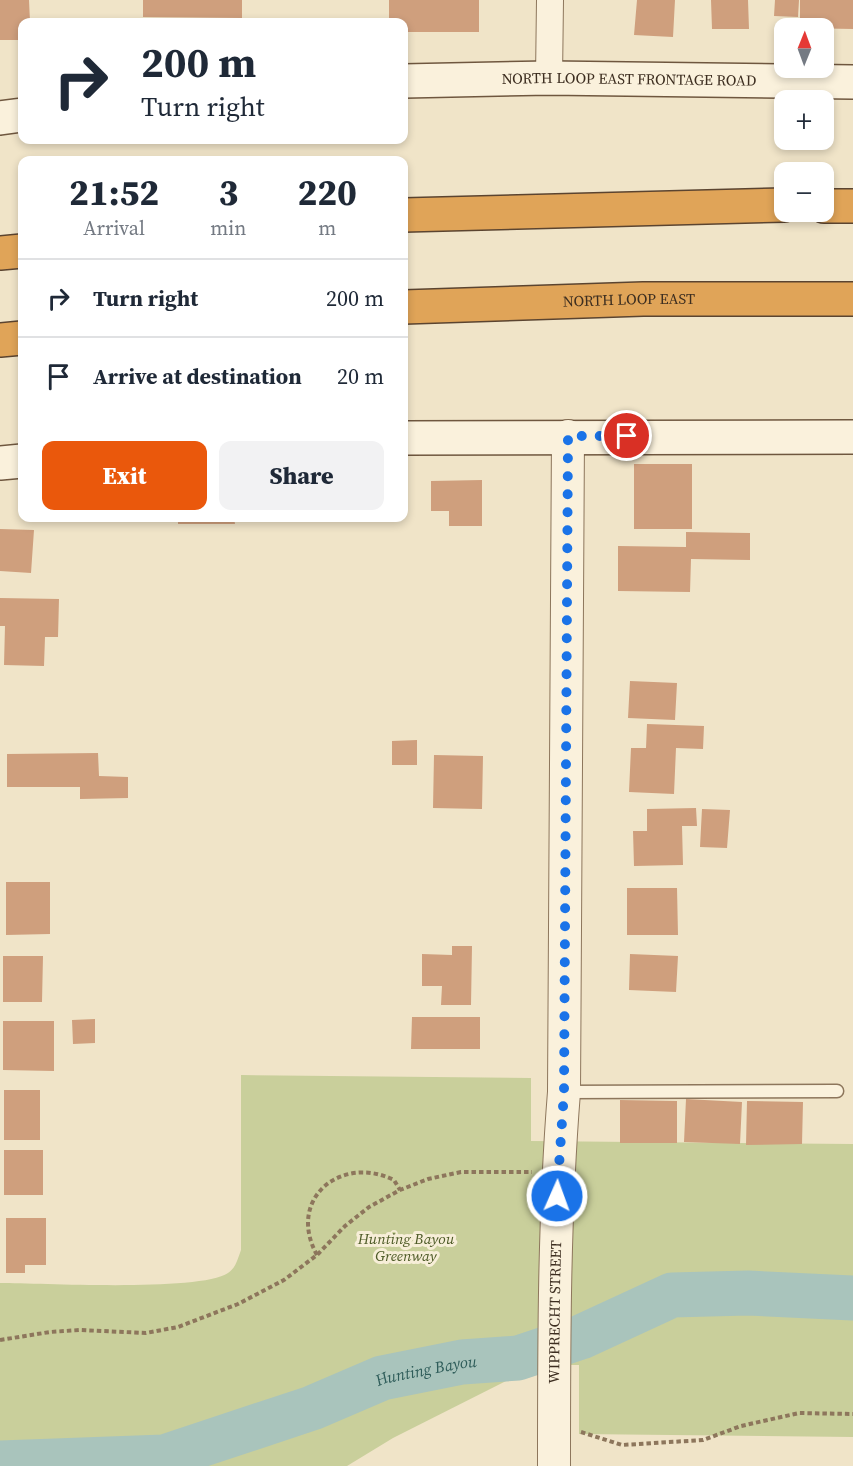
<!DOCTYPE html>
<html lang="en">
<head>
<meta charset="utf-8">
<style>
	body { margin:0; font-family:"Source Serif 4",serif; background:#f2f2f3; color:#1f2937; height:100vh; display:flex; flex-direction:column; font-size:22px; white-space:nowrap }
	* { box-sizing:border-box; margin:0 }
	p { font-size:20px; color:#747a83 }
	.icon { flex:none; width:33px; height:33px; fill:none; stroke:currentColor; stroke-width:2; stroke-linecap:round; stroke-linejoin:round }
	.map { position:relative; flex:1; overflow:hidden }
	.panel { position:absolute; left:18px; top:156px; width:390px; height:366px; display:flex; flex-direction:column; background:#fff; border-radius:12px; box-shadow:0 3px 9px #0003 }
	.panel>* { flex:none }
	.hud { position:absolute; left:18px; top:18px; width:390px; height:126px; border-radius:12px; box-shadow:0 3px 9px #0003; background:#fff; color:#1f2937; overflow:hidden }
	.needle { width:39px; rotate:1deg }
	.fabs { position:absolute; left:774px; top:18px; display:grid; gap:12px }
	.fabs a { display:grid; place-items:center; width:60px; height:60px; border-radius:12px; background:#fff; box-shadow:0 3px 9px #0003; font-size:30px }
	.pin { position:absolute; display:grid; place-items:center; width:51px; height:51px; color:#fff; margin:-26px; border:3px solid #fff; border-radius:50%; box-shadow:0 2px 6px #0007 }
	.me { position:absolute; width:66px; margin:-33px; rotate:2deg; stroke-linejoin:round; filter:drop-shadow(0 0 4px #0008) }
	.turn { display:flex; align-items:center; gap:21px; height:126px; padding:0 24px; font-size:27px }
	.turn .icon { width:78px; height:78px; stroke-width:2.5 }
	.turn b { display:block; font-size:42px; line-height:51px }
	.eta { display:flex; justify-content:space-evenly; align-items:center; height:102px; text-align:center }
	.eta b { font-size:36px; font-weight:800; line-height:42px }
	.action { display:flex; gap:12px; margin-top:auto; padding:12px 24px }
	.action a { flex:1; height:69px; border-radius:12px; background:#ea580c; color:#fff; font-size:24px; font-weight:800; line-height:69px; text-align:center }
	.action a+a { background:#f2f2f3; color:#1f2937 }
	ul { padding:0; list-style:none }
	li { display:flex; align-items:center; gap:18px; height:78px; padding:0 24px; border-top:2px solid #e0e1e3 }
	li div { flex:1 }
	li b { display:block; font-size:22px }
	li em { font-style:normal }
	.map>svg:first-child { display:block }
	.green { fill:#c9cf9b }
	.lines { fill:none; stroke-linecap:round; stroke-linejoin:round }
	.river { stroke:#a9c4bc; stroke-width:45 }
	.building { fill:#cf9f7d }
	.service-casing { stroke:#8d765c; stroke-width:15 }
	.minor-casing { stroke:#8d765c; stroke-width:28 }
	.tertiary-casing { stroke:#8d765c; stroke-width:34 }
	.secondary-casing { stroke:#6f573f; stroke-width:36 }
	.motorway-casing { stroke:#5b4430; stroke-width:36 }
	.path { stroke:#8d765c; stroke-width:4; stroke-dasharray:4.5 3; stroke-linecap:butt }
	.service { stroke:#faf1dc; stroke-width:12 }
	.minor { stroke:#faf1dc; stroke-width:26 }
	.tertiary { stroke:#faf1dc; stroke-width:32 }
	.secondary { stroke:#faf1dc; stroke-width:33 }
	.motorway { stroke:#e0a458; stroke-width:33 }
	.route { stroke:#1a73e8; stroke-width:10; stroke-dasharray:0 18 }
	.labels { text-anchor:middle; stroke-width:6; stroke-linejoin:round; paint-order:stroke }
	.street-label { font-size:15px; fill:#3d2e20; stroke:#f7eed8 }
	.park-label { font-size:15px; font-style:italic; fill:#4d5a26; stroke:#f7eed8 }
	.water-label { font-size:16px; font-style:italic; fill:#2f5d5a; stroke:#f7eed8 }
</style>
</head>
<body>
<div class="map">
<svg width="853" height="1466" viewBox="0 0 853 1466">
	<rect width="100%" height="100%" fill="#f0e4c8"/>
	<path class="green" d="M241,1075L531,1078V1141L853,1144V1437L579,1434V1365H538L393,1438L347,1466H0V1283C42,1283 200,1292 228,1273C236,1268 238,1258 241,1250Z"/>
	<g class="lines">
		<path class="river" id="s1" d="M0,1463L164,1457L312,1408L382,1378L462,1362L518,1358L581,1337L672,1295L748,1293L853,1298"/>
	</g>
	<path class="building" d="M0,0H29L30,22H22V40H0Z
		M143,0H242V18L143,17Z
		M389,0H479V32H404V22H389Z
		M637,0H675L673,37L634,35Z
		M711,0H748L749,29H712Z
		M775,0H799L798,17L774,16Z
		M800,0H853V29L800,28Z
		M634,464H692V529H634Z
		M482,480V526H449V511H431V481Z
		M178,518H234L235,524H178Z
		M0,529L34,530L31,573L0,571Z
		M686,532L750,533V560L691,559L690,592L618,591V546L686,547Z
		M0,598L59,599L58,637H45L44,666L4,665L5,626H0Z
		M630,681L677,683L675,720L628,718Z
		M647,724L704,726L703,749L676,748L674,794L629,792L631,748H646Z
		M417,740V765H392V741Z
		M98,753L99,776L128,777V798L80,799V787H7V754Z
		M434,755L483,756L482,809L433,808Z
		M696,808L697,826H682L683,865L634,866L633,831H647V809Z
		M702,809L730,810L727,848L700,847Z
		M6,882H50V934L6,935Z
		M627,888H677L678,935H627Z
		M452,946H472L471,1005H441L442,986H422V954L452,955Z
		M630,954L678,956L676,992L629,990Z
		M3,956H43L42,1002H3Z
		M412,1017H480V1049H411Z
		M95,1019V1043L73,1044L72,1020Z
		M3,1021H54V1071L3,1070Z
		M4,1090H40V1140H4Z
		M686,1099L742,1102L740,1144L684,1142Z
		M620,1100L677,1101V1143H620Z
		M747,1101L803,1102L802,1144L746,1145Z
		M4,1150H43V1195H4Z
		M6,1218H46V1265H25V1273H6Z"/>
	<g class="lines">
		<g class="service-casing">
			<path id="service" d="M565,1092L837,1091"/>
		</g>
		<g class="minor-casing">
			<path id="minor" d="M549,78L550,0"/>
		</g>
		<g class="tertiary-casing">
			<g id="tertiary">
				<path id="s2" d="M554,1466C554,1341 554,1217 564,1092L568,436"/>
			</g>
		</g>
		<g class="secondary-casing">
			<g id="secondary">
				<path id="s3" d="M404,81L549,78L853,82"/>
				<path d="M0,118L22,115"/>
				<path d="M404,438L853,437"/>
				<path d="M0,463L22,461"/>
			</g>
		</g>
		<g class="motorway-casing">
			<g id="motorway">
				<path d="M824,206H853"/>
				<path d="M404,215L784,205"/>
				<path d="M0,253L22,251"/>
				<path id="s4" d="M404,307L643,299H853"/>
				<path d="M0,340L22,338"/>
			</g>
		</g>
		<path class="path" d="M317,1255C286,1199 341,1154 394,1180L400,1190
			M0,1340L50,1332L80,1330L146,1333L178,1327L238,1304L284,1280L317,1255L345,1226L369,1207L400,1190L428,1179L461,1172H532
			M581,1432L622,1445L703,1440L741,1426L799,1413L853,1414"/>
		<use href="#service" class="service"/>
		<use href="#minor" class="minor"/>
		<use href="#tertiary" class="tertiary"/>
		<use href="#secondary" class="secondary"/>
		<use href="#motorway" class="motorway"/>
	</g>
	<g class="lines">
		<path class="route" d="M557,1196L564,1092L568,436H627"/>
	</g>
	<g class="labels">
		<g class="street-label">
			<text dy="5" stroke="none"><textPath href="#s3" startOffset="225">NORTH LOOP EAST FRONTAGE ROAD</textPath></text>
			<text dy="5" stroke="none"><textPath href="#s4" startOffset="225">NORTH LOOP EAST</textPath></text>
			<text dy="5" stroke="none"><textPath href="#s2" startOffset="154">WIPPRECHT STREET</textPath></text>
		</g>
		<g class="park-label">
			<text x="406" y="1244">Hunting Bayou<tspan x="406" dy="17">Greenway</tspan></text>
		</g>
		<g class="water-label">
			<text dy="6" stroke="none"><textPath href="#s1" startOffset="441">Hunting Bayou</textPath></text>
		</g>
	</g>
</svg>
<div class="fabs">
<a><svg class="needle" viewBox="-14 -14 28 28"><path d="M0-13l5 13h-10z" fill="#e53935"/><path d="M0 13l5-13h-10z" fill="#747a83"/></svg></a>
<a>+</a>
<a>−</a>
</div>
<div class="pin" style="left:627px;top:436px;background:#d93025"><svg class="icon" aria-label="arrive" viewBox="0 0 24 24"><path d="M6 21V4h12l-3 4 3 4H6"/></svg></div>
<svg class="me" style="left:557px;top:1196px" viewBox="-20 -20 40 40"><circle r="17" fill="#1a73e8" stroke="#fff" stroke-width="3"/><path d="M0-11L8 9 0 5-8 9z" fill="#fff"/></svg>
<div class="hud">
<div class="turn"><svg class="icon" aria-label="right" viewBox="0 0 24 24"><path d="M7 20v-9h11M14 6l5 5-5 5"/></svg><div><b>200 m</b>Turn right</div></div>
</div>
<section class="panel">
<div class="eta">
<div><b>21:52</b><p>Arrival</p></div>
<div><b>3</b><p>min</p></div>
<div><b>220</b><p>m</p></div>
</div>
<ul>
<li><svg class="icon" aria-label="right" viewBox="0 0 24 24"><path d="M7 20v-9h11M14 6l5 5-5 5"/></svg><div><b>Turn right</b></div><em>200 m</em></li>
<li><svg class="icon" aria-label="arrive" viewBox="0 0 24 24"><path d="M6 21V4h12l-3 4 3 4H6"/></svg><div><b>Arrive at destination</b></div><em>20 m</em></li>
</ul>
<div class="action"><a>Exit</a><a>Share</a></div>
</section>
</div>
</body>
</html>
